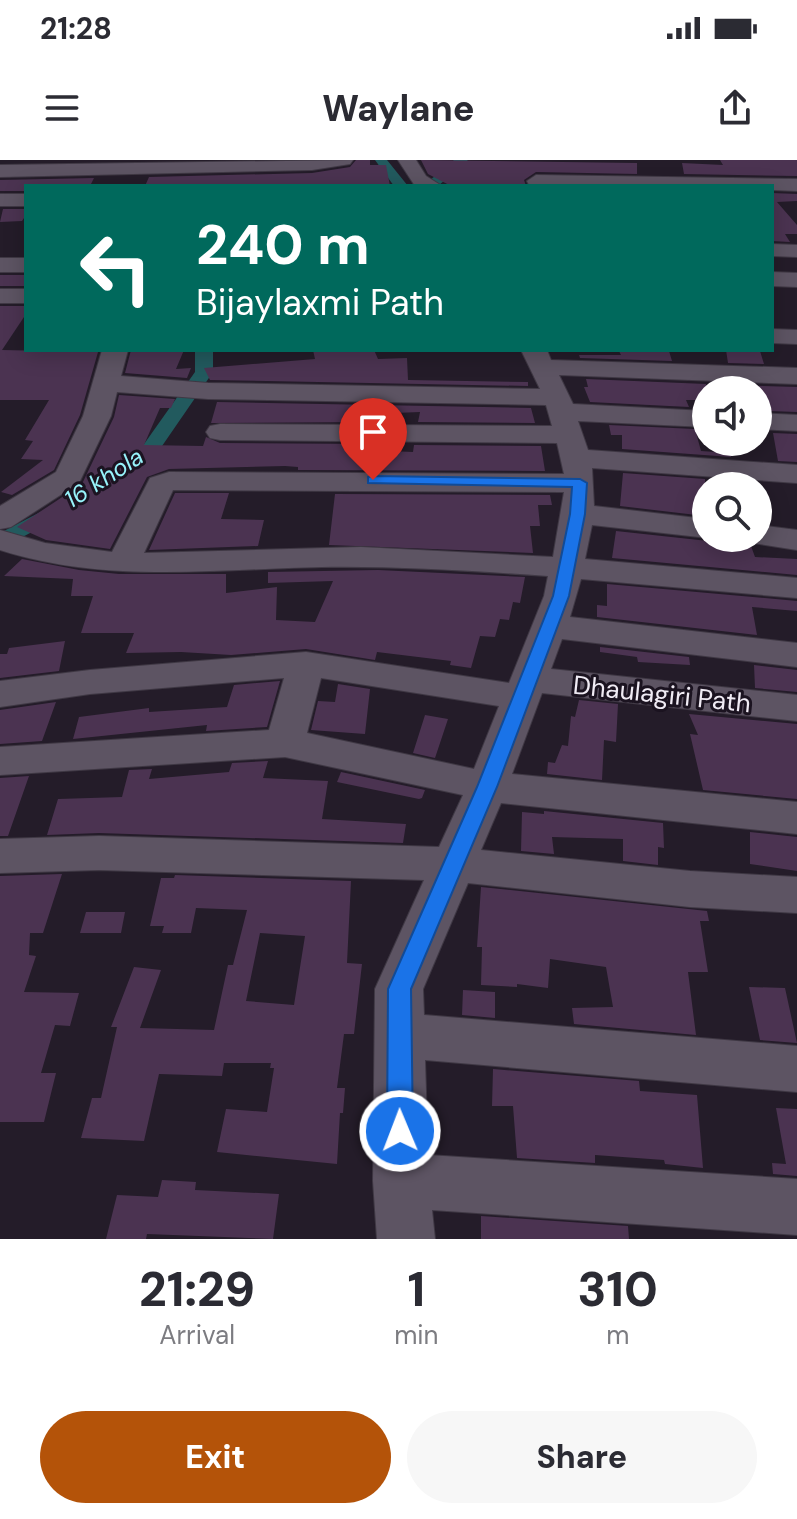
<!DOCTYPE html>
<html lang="en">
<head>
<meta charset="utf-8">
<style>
	body { margin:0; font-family:"DM Sans",sans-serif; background:#f7f7f7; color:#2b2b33; height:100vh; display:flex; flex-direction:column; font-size:30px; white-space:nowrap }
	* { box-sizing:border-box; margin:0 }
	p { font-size:26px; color:#7c7c81 }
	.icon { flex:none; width:44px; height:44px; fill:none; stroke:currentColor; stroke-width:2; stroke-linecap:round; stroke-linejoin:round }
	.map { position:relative; height:1079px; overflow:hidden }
	.sheet { display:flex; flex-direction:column; background:#fff; flex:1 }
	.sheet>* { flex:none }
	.guide { position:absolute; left:24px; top:24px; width:750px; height:168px; border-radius:0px; box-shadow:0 4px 20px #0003; background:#00695c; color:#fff; overflow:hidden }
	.tools { position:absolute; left:692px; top:216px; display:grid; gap:16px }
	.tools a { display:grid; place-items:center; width:80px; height:80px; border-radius:50%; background:#fff; box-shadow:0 4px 20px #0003; font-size:40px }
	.pin { position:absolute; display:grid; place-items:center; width:68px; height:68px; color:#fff; margin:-82px -34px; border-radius:50% 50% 50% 0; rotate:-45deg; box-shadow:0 0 8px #0007 }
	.pin .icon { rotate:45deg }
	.me { position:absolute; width:88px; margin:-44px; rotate:359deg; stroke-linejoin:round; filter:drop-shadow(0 0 6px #0008) }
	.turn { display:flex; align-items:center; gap:28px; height:168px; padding:0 40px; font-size:36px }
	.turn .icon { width:104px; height:104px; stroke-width:2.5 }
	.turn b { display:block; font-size:56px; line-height:68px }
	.eta { display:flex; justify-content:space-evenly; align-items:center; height:136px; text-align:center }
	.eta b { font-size:48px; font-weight:800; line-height:56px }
	.cta { display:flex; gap:16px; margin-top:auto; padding:16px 40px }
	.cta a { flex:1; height:92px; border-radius:48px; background:#b45309; color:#fff; font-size:32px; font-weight:800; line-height:92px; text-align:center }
	.cta a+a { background:#f7f7f7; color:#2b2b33 }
	.status { display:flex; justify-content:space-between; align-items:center; height:56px; padding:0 40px; background:#fff; direction:ltr }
	.status svg { height:22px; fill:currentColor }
	header { display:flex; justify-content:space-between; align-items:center; height:104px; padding:0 40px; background:#fff; font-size:36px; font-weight:800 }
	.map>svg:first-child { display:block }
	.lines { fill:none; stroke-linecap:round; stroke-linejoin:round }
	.canal { fill:#225a5e; fill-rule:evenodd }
	.building { fill:#4b3351; fill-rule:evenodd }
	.minor-casing { stroke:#3f3844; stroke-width:2 }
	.minor { fill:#5d5463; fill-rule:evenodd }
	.route { fill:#1a73e8; stroke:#114b97; stroke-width:2 }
	.labels { text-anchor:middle; stroke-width:6; stroke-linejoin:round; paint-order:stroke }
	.far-water-label { font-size:24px; font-style:italic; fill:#97f3fa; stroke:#1b1320 }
	.street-label { font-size:26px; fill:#f0ebf4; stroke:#1b1320 }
</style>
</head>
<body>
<div class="status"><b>21:28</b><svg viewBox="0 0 49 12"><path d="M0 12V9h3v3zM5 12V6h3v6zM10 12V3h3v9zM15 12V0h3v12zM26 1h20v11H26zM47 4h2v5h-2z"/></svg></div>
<header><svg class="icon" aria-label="menu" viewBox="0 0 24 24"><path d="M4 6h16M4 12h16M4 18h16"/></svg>Waylane<svg class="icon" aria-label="share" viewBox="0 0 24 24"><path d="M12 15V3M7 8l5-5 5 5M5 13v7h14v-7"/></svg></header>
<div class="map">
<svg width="797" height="1079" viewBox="0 0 797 1079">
	<rect width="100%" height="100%" fill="#241c29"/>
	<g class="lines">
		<path class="canal" d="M375,0H387L408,26H394Z
			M454,0H468L438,26H423Z
			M195,190H213V212L151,302L134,312H120L117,308L137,294L195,212Z
			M52,346L63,352L60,357L0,389V373Z"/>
	</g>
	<path class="building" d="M356,0H370V5H386L390,26H145L149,17L312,13L350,7Z
		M421,0L637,3V14L536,12L524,20L526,26H451L428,14Z
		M720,0H797V16L684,14L682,3L723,5Z
		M94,18L90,26H26V31H0V20Z
		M772,33L797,34V41L777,42L797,65V74H785L790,82L772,81Z
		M3,49H26V55L22,61L0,62Z
		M0,115H26V126H0Z
		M0,146H26V154L2,190L98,192L80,255L54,310L12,335L1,332L43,300L21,299L33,281L25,280L49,240H0Z
		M131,190H184L176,209L191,208L187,218L125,213Z
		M313,190H374L378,199L407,198L408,220L528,222V226L210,220L204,208L315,199Z
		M726,190L760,191L764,204L728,203Z
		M619,191H669L672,201L580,198L579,195H621Z
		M586,219L706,224V240H686L689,247L590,242L584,227H588Z
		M732,225L797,227V252L769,251L760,230H733Z
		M119,235L175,239L171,248H160L144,285L203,286L206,277L220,283L368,284L367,290L413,292L414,285L541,286L545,311L298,310V307L285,306L169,309L147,317L110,389L46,380L17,367L82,324L114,257Z
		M217,242L531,248L535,263L418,262L420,252L370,254L369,262L211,263Z
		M609,265L695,269L701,291L731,293V297L622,289V275H611Z
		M773,273L797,274V302L778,301Z
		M623,313L705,319V356L620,346Z
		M175,333H229L221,359L264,360L258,386L149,390Z
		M335,334L550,335L552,345H538L540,366H530L533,393L329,385Z
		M616,371L708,381L742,380L751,386L755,397L797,399V415L612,398Z
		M22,399L79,410L119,414H226V433L277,427L276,460L315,462L333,421L268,423V412L378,410L525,417L520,443L513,442L509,460L500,459L495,477L480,476L471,508L450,505L451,501L377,492L375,500L306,489L231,495L181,492L126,493L134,473H81L93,436H71L73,419L4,416Z
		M607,424L797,441V451L752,447L757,475L597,457V445L607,446Z
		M65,481L59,511L0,518V494H7L9,488Z
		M600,487L689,497L690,505L638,502L637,497L600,492Z
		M754,505L797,510V532L755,528Z
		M280,521L267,567L206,571L207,565L73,579L79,557L149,548V552L227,547L234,525Z
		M338,524L370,529L365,574L311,570L318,541L335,542Z
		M579,540L618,544L616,582L604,580L602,620L547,614L548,602L555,603L562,585L568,586L571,556L575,557Z
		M56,542L42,581L0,584V550Z
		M689,554L797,564V639L703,630L690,574L698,575Z
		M425,555L448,559L435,598L413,593Z
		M268,601L263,618L328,621L322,659L406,664L403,683L99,673L47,675L58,639L122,637L129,610L152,609L149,619L229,612L232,603Z
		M341,612L425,630L422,638L419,639L337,622Z
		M29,616L8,676H0V618Z
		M544,651L663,663L664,688L658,687V705L623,701V679L552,677L554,694L521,691L522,652L544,654Z
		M750,672L797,677V711L750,704Z
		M62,714L43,773H30L29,795L36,796L24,832L79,833L70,866L55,865L41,913H56L44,962H0V716Z
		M175,715L351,721L347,803L362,804L354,874H344L337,928H345L343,953H340L337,1004L217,992L226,949L267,952L274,908H270L271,903H224L222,916L159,914L144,981L81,978L92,938H101L117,867H111L134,807L161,810L140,868L214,870L228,805H233L247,750L196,748L191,773H162L164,766H150L161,718H174ZM260,773L305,776L294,845L246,841Z
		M481,727L707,751L709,761H700L708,812H688L696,875L574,864L572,848L613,847L606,807L550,799L548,828L517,824V827L481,825L482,787H477Z
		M86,752H125L121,773H80Z
		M749,827L785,828L797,883L760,880Z
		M463,830L495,832V858L462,855Z
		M493,909L639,921L640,931L697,935L703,1008L665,1004L664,1000L595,995V1003L517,998L513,946H492Z
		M776,948L797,949V1016L773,1014L772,1003L786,1004Z
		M162,1020L196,1022L195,1030L279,1034L273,1079L147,1074L146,1079H106L117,1035L158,1037Z
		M481,1056L628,1066L629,1079H481Z"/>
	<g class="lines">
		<g class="minor-casing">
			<path id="minor" d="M353,0L350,4L312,10L0,17V5Z
				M398,0H416L426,16L442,26H415Z
				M536,15L797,19V31L772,30V26L529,25L527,21Z
				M0,34H26V46H0Z
				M772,84L797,85V97L772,96Z
				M0,98H26V112H0Z
				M772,112L797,113V127L772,126Z
				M0,129H26V143H0Z
				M772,169L797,170V184L772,183Z
				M102,190H128L121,216L208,223L540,229L521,190H547L551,200L797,208V224L559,215L573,244L706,251V267L578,261L588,290L797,305V323L592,308L594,346L706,359L708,378L592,365L585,399L797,418V438L581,419L570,457L797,483V507L562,479L551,509L797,535V561L542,533L512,614L797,642V674L501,643L481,690L690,711L797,717V753L690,747L468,723L423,829L424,855L797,886V932L425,900L428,995L797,1019V1075L432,1050L435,1079H377L373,1021L375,829L424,720L99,710L0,713V679L99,676L439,687L463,635L285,597L0,615V587L269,570L284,518L90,534L0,547V521L90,510L306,492L509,523L544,436L548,416C473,411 397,406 322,407C213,409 106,424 0,390V370L45,383L112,392L150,318L169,312L564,314L557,283L220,280L210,278L206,272L210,266L220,264L552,266L546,245L208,239L117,232L111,256L79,323L11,367L0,369V346L56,312L83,256ZM173,330L564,332L553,397L361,387L144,393ZM321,518L499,546L474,609L307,573Z
				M758,253L797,255V271L758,269Z
				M758,365L797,370V390L747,382L744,378H758Z"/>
		</g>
		<use href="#minor" class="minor"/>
	</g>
	<path class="route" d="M373,316L580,319L587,323L585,354L569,436L497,627L411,829L413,971L409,979L400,983L391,979L387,971L388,829L477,627L553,436L570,354L572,327L368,323V317Z"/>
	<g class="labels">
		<g class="far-water-label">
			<text transform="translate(104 318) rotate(-33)" y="8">16 khola</text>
		</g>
		<g class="street-label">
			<text transform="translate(662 534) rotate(6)" y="9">Dhaulagiri Path</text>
		</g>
	</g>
</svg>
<div class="tools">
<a><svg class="icon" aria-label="sound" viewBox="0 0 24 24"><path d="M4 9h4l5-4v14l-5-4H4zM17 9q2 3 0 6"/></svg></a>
<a><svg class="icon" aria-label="search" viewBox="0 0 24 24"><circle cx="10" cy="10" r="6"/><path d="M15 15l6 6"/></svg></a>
</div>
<div class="pin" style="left:373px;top:320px;background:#d93025"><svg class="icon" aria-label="arrive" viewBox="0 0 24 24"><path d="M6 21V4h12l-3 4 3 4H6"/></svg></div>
<svg class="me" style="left:400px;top:971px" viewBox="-20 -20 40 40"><circle r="17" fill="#1a73e8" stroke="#fff" stroke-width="3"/><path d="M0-11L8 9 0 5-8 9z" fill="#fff"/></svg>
<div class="guide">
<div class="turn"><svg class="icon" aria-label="left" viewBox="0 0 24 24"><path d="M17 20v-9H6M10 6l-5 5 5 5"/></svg><div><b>240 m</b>Bijaylaxmi Path</div></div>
</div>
</div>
<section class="sheet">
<div class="eta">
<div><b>21:29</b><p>Arrival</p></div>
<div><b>1</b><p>min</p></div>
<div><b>310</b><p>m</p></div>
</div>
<div class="cta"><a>Exit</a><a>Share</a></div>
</section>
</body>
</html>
